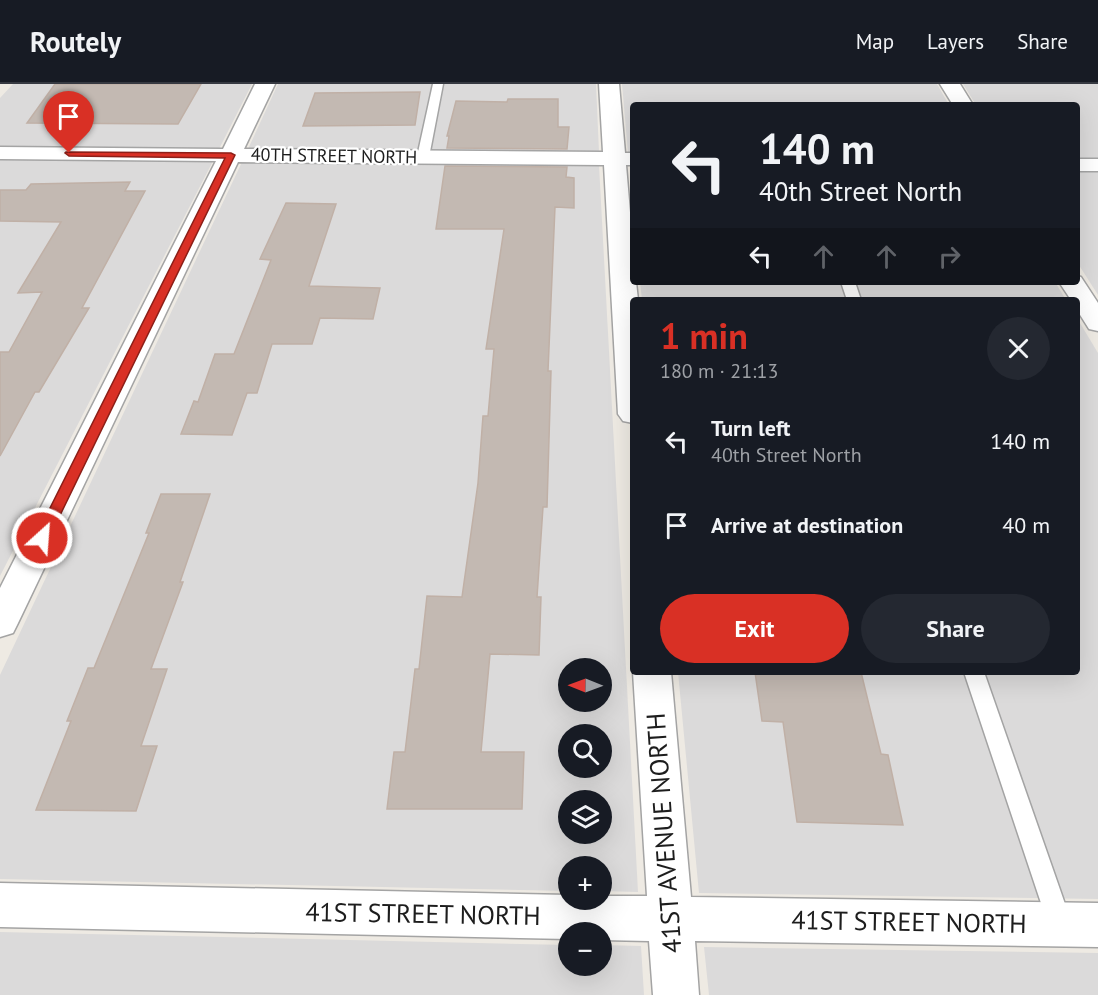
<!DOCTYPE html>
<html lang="en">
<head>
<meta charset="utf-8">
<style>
	body { margin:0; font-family:"PT Sans",sans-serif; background:#242831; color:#f1f3f6; height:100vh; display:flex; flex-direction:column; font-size:22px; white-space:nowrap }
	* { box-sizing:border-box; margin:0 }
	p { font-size:20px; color:#9ea1a6 }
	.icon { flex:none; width:33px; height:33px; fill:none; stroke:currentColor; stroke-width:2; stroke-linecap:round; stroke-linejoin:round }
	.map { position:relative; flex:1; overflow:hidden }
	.panel { position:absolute; left:630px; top:213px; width:450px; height:378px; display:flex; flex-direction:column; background:#171b24; border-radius:6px; box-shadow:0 6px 24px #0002 }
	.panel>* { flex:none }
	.top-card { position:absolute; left:630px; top:18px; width:450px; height:183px; border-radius:6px; box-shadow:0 6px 24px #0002; background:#171b24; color:#f1f3f6; overflow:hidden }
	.needle { width:39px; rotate:271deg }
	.fabs { position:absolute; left:558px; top:574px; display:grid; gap:12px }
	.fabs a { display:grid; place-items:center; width:54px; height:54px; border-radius:50%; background:#171b24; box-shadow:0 6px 24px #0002; font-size:30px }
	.pin { position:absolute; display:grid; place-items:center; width:51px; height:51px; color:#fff; margin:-62px -26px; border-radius:50% 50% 50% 0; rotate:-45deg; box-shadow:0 0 6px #0007 }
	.pin .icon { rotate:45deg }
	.me { position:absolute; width:66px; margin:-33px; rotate:26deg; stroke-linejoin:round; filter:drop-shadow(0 0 4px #0008) }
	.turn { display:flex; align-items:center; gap:21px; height:126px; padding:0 30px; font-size:27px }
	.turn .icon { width:78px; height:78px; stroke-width:2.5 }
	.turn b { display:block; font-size:42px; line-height:51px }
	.lanes { display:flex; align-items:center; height:57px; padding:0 30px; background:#0003; justify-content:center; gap:30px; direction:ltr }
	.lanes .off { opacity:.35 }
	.round { display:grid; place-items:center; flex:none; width:63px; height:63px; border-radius:32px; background:#242831 }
	.headline { display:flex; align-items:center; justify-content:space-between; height:102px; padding:0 30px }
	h1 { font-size:36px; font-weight:600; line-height:45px; color:#d93025 }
	.primary-button { display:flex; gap:12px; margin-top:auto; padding:12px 30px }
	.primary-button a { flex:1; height:69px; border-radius:36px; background:#d93025; color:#fff; font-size:24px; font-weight:600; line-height:69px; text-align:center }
	.primary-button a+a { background:#242831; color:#f1f3f6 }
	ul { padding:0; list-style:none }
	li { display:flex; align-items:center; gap:18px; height:84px; padding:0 30px }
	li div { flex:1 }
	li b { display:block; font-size:22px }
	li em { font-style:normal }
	header { display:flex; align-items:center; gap:36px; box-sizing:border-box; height:84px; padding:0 30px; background:#171b24; border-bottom:2px solid #363941 }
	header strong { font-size:28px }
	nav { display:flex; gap:33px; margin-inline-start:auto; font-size:21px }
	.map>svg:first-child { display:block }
	.residential { fill:#dbdada; fill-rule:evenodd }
	.building { fill:#c3b9b2; stroke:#c0b0a6; stroke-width:1.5 }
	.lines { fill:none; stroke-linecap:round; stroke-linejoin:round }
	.lane-casing { stroke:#a4a4a4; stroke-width:3 }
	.street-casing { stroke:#a4a4a4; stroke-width:3 }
	.lane { fill:#fff; fill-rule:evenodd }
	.street { fill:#fff; fill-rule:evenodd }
	.route { fill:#d93025; stroke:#8d1f18; stroke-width:1.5 }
	.labels { text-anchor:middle; stroke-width:4.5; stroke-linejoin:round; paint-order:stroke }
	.far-street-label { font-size:18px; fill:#1d1d1d; stroke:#fff }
	.near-street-label { font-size:26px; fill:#1d1d1d; stroke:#fff }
</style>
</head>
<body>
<header>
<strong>Routely</strong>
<nav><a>Map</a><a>Layers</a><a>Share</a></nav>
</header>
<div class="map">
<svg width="1098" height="911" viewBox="0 0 1098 911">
	<rect width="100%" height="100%" fill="#eeeae3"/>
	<path class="residential" d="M13,0H252L219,65L0,62V14Z
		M278,0H596L599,68L248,65Z
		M622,0H937L949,21H633V69H628Z
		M963,0H1098V75L1077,74V21H976Z
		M0,75L213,77L0,492Z
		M242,78L599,81L638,808L602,807V783H568V807L0,795V591ZM568,585H602V618H568ZM568,651H602V684H568ZM568,717H602V750H568Z
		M1077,87H1098V211L1077,178Z
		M640,198H1055L1066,216H642Z
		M1077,234L1098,269V815L699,809L678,588H1077Z
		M0,848L568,861V882H602V861L641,862L644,911H0Z
		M704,863L1098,869V911H709Z"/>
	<path class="building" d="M55,0H201L178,40L27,39Z
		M420,8L415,41L303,42L315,9Z
		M508,15H558V43H569L567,65L447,64L449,52H447L456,17L507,18Z
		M445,82L567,83L566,93L574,94V124L555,123L548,287H551L547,423H543L537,513H541L539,571L490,570L481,668H524L522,725H387L394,668H405L415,585H419L427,512L462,513L478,399L483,332H488L494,265H486L504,145H436Z
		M130,98L125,107H145L82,224H89L39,308H35L0,372V268H9L42,208L18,209L61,138L0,137V106H26L31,100Z
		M286,119L336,120L309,202L380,204L373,235L320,234L312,260H272L257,309H247L232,351L181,350L194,317L198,318L215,270H234L271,176L260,175Z
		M161,410H210L180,498H183L151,585H167L141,662H157L136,727L36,726L71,637H67L88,584H94L149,449H146Z
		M755,588H861L881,670L888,671L903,741L797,738L783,638L762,637Z"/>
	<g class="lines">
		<g class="lane-casing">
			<path id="lane" d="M433,0H443L429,73L423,76L417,73Z
				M841,198H855L861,216H847Z
				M964,588H984L1072,840L1069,849L1060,852L1051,849Z"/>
		</g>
		<g class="street-casing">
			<path id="street" d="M255,0H275L244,65L603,68L599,0H619L625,69H633V81H626L633,164V198H636L638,216H633V339L623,337L618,330L604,81L238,78L18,539L13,549L0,553V504L216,77L0,75V63L223,65Z
				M940,0H960L973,21H953Z
				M1077,75H1098V87H1077Z
				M1077,192L1081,193L1098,219V247L1089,245L1077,226V216H1071L1059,198H1077Z
				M633,588H671L691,813L1098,819V863L695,857L699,911H653L649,857L602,856V849H568V855L0,843V799L568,811V816H602V812H647Z"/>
		</g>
		<use href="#lane" class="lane"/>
		<use href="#street" class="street"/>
	</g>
	<path class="route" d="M66,68L231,69L235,71L49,454L42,459L35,454L225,74L69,72L65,69Z"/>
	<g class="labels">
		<g class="far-street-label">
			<text transform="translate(334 72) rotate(1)" y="6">40TH STREET NORTH</text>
		</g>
		<g class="near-street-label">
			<text transform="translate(664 749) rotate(-94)" y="9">41ST AVENUE NORTH</text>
			<text transform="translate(423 830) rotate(1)" y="9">41ST STREET NORTH</text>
			<text transform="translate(909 838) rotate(1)" y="9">41ST STREET NORTH</text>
		</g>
	</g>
</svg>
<div class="fabs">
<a><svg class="needle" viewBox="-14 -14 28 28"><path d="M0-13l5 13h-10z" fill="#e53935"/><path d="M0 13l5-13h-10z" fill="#9ea1a6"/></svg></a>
<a><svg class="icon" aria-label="search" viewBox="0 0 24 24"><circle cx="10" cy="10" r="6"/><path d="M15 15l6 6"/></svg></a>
<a><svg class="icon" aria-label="layers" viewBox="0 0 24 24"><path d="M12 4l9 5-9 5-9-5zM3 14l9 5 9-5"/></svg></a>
<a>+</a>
<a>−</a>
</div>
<div class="pin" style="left:69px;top:69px;background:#d93025"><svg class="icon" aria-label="arrive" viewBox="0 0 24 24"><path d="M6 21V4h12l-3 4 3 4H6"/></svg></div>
<svg class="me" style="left:42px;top:454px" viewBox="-20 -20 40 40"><circle r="17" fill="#d93025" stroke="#fff" stroke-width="3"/><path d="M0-11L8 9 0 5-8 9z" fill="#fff"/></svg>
<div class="top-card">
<div class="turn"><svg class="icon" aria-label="left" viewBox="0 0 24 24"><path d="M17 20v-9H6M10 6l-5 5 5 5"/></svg><div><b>140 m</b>40th Street North</div></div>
<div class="lanes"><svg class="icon" aria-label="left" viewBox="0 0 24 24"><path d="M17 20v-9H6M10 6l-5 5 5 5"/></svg><svg class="icon off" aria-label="ahead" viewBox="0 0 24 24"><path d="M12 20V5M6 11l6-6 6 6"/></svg><svg class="icon off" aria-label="ahead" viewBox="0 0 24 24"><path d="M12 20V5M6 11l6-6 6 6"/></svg><svg class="icon off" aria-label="right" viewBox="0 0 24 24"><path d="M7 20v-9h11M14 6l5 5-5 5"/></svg></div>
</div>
<section class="panel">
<div class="headline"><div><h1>1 min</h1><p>180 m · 21:13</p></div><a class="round"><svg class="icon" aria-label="close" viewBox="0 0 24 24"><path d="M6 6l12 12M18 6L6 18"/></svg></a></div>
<ul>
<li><svg class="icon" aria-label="left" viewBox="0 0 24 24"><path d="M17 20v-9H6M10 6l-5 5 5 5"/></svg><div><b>Turn left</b><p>40th Street North</p></div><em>140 m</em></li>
<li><svg class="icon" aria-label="arrive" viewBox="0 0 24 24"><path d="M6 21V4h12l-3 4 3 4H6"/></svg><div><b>Arrive at destination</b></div><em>40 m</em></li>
</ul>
<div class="primary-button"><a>Exit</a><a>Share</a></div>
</section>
</div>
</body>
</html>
